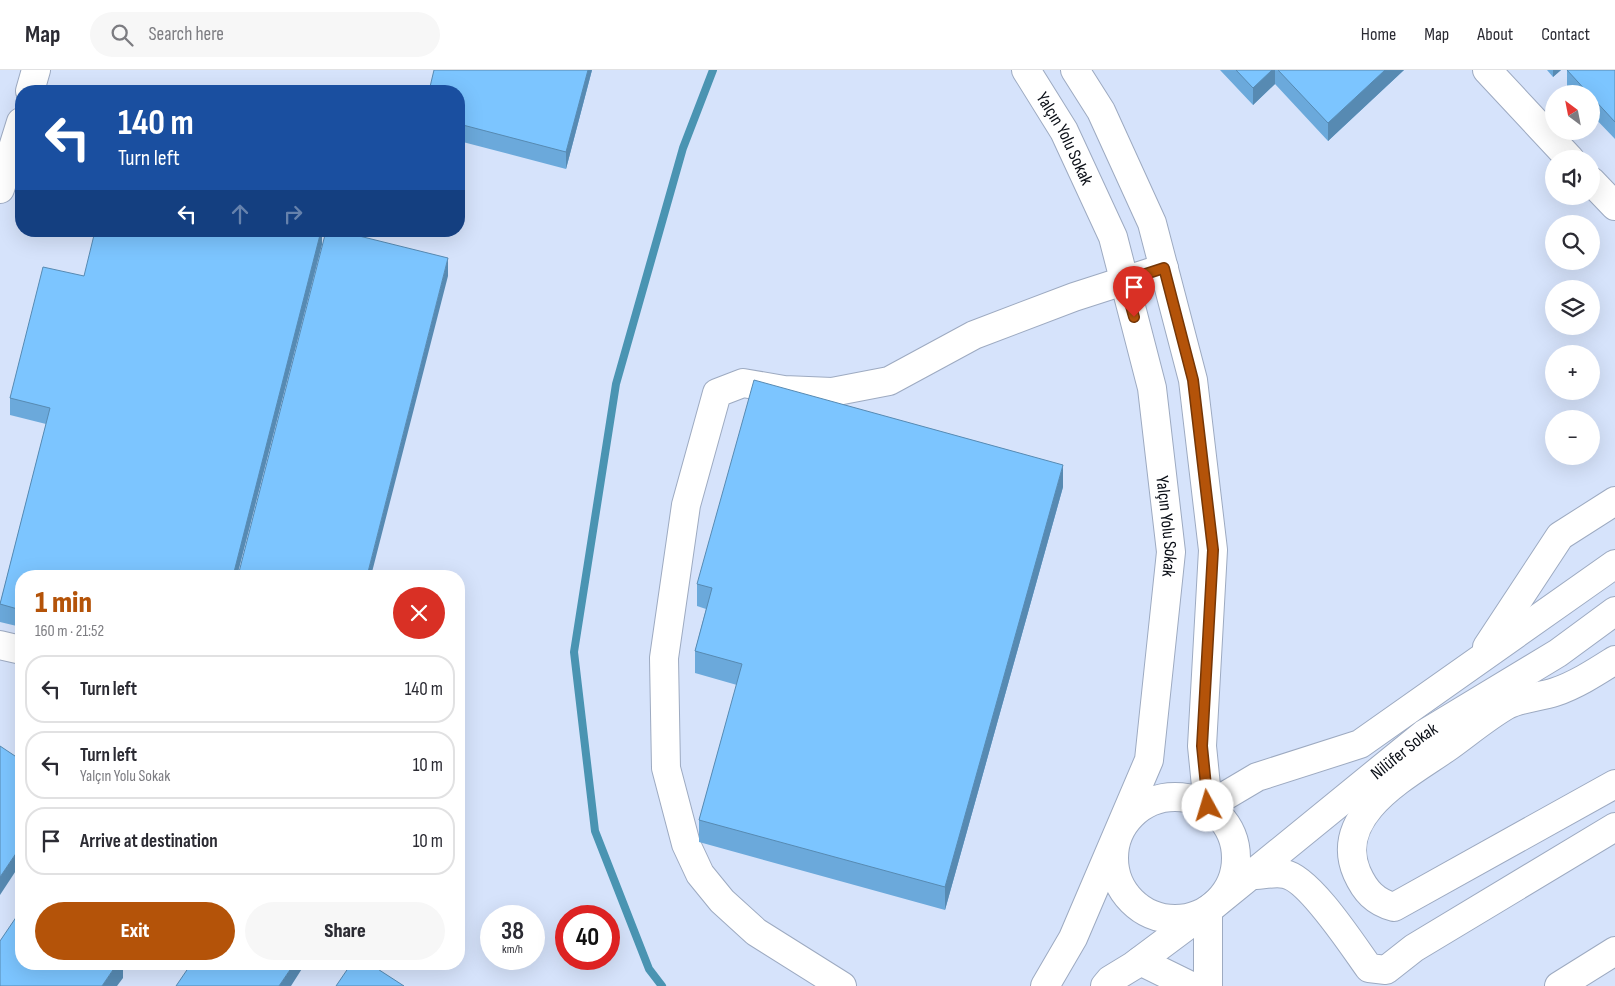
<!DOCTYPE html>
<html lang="en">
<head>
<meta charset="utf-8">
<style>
	body { margin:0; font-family:"Sofia Sans Condensed",sans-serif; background:#f7f7f7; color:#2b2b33; height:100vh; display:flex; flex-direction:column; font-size:19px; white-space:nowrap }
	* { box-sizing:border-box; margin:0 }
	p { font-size:16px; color:#7c7c81 }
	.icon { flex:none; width:28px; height:28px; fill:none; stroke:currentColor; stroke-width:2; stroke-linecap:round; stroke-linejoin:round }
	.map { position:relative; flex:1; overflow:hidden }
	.drawer { position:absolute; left:15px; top:500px; width:450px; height:400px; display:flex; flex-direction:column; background:#fff; border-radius:20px; box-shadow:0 5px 20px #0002 }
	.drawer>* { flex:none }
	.banner { position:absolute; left:15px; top:15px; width:450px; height:152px; border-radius:20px; box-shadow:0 5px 20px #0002; background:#1a4fa0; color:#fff; overflow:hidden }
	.needle { width:32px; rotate:328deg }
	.buttons { position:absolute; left:1545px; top:15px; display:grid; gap:10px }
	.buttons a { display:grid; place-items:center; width:55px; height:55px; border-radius:50%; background:#fff; box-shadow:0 5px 20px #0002; font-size:25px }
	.speed { position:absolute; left:480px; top:835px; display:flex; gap:10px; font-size:25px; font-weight:700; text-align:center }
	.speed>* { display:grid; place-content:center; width:65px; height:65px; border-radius:50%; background:#fff; box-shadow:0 5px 20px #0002; line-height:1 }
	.speed small { font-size:12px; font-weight:400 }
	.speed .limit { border:8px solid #d22; background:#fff; color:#111 }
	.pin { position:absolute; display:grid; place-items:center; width:42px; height:42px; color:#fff; margin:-51px -21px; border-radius:50% 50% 50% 0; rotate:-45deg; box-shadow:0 0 5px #0007 }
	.pin .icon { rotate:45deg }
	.me { position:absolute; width:55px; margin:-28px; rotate:354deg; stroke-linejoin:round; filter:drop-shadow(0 0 4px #0008) }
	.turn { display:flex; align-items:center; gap:18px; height:105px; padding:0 20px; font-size:22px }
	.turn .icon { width:65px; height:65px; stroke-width:2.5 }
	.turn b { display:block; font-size:35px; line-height:42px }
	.lanes { display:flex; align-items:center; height:48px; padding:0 20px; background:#0003; justify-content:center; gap:25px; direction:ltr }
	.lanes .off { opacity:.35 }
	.round { display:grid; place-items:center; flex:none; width:52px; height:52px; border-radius:26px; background:#f7f7f7 }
	.headline { display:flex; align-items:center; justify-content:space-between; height:85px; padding:0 20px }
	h1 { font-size:30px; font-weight:800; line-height:38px; color:#b45309 }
	.primary-button { display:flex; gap:10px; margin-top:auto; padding:10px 20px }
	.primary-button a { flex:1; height:58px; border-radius:30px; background:#b45309; color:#fff; font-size:20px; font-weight:800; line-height:58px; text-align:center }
	.primary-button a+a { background:#f7f7f7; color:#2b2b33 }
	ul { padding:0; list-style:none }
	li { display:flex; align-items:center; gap:15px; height:68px; margin:0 10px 8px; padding:0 10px; border:2px solid #e1e1e2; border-radius:20px }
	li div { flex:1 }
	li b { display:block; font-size:19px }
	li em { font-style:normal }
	header { display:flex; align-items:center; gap:30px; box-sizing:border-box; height:70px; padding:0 25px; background:#fff; border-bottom:1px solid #e1e1e2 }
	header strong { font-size:24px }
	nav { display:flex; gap:28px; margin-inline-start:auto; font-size:18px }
	.search { width:350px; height:45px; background:#f7f7f7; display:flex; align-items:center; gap:12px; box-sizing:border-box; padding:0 18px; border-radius:28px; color:#7c7c81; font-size:19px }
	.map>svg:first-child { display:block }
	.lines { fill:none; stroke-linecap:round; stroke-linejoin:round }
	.stream { stroke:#4a94b2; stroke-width:8 }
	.minor-casing { stroke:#9daac1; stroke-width:30 }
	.minor { stroke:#fff; stroke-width:28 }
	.wall { fill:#6ba9db }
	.shaded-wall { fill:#578ab2 }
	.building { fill:#7cc5ff; stroke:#578ab2 }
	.route-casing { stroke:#753606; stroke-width:12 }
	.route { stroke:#b45309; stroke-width:9 }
	.labels { text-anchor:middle; stroke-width:4.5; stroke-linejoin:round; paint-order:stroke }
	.street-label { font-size:18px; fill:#0a0e16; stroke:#d6e3fb }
</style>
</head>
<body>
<header>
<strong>Map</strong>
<div class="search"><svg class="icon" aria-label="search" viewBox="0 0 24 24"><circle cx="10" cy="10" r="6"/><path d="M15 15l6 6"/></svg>Search here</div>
<nav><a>Home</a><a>Map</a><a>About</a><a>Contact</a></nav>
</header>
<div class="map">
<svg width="1615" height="916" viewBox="0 0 1615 916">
	<rect width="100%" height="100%" fill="#d6e3fb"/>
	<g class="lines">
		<path class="stream" d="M662,916L649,899L595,761L574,582L616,314L683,78L713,0"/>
		<g class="minor-casing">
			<g id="minor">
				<path id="s1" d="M1026,0L1064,61L1113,167L1152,318L1171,482L1149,690L1073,868L1045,916"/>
				<path d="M1075,0L1101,41L1152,153L1193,310L1213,480L1202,676L1208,736"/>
				<path d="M1487,0L1570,89"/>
				<path d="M30,21L36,0"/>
				<path d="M1591,111L1615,136"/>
				<path d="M0,119L21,52"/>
				<path d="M0,575L21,580"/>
				<path d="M1487,577L1560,466L1615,431"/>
				<path d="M1615,590C1596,602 1576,615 1555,622C1540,627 1521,628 1507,635C1486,647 1465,665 1445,679C1406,706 1332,745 1357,803C1365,821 1375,832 1394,837L1615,714"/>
				<circle cx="1175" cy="788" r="61"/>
				<path d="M1208,736L1257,707L1360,674L1615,494"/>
				<path d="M1251,805C1261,805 1275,802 1285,804C1310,809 1353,876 1369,898L1386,900L1414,878L1615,757"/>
				<path d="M1208,840V916"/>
				<path d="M1140,891L1191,916"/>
				<path d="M842,916L756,862L722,831L700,804L686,774L666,698L664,588L686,435L717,323L743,313L784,320L832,322L889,311L974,265L1074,227L1164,198"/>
				<path id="s2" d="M1105,916L1110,910L1133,896L1208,840L1424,664L1558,583L1615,541"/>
				<path d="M1559,916L1615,881"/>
			</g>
		</g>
		<use href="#minor" class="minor"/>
	</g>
	<path class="wall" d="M592,0L566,99L459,71V21Z
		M1220,0H1404L1328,71L1275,14L1253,35Z
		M1547,0H1561L1553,7Z
		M1567,0H1615V69L1591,44V24H1573L1567,17Z
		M322,161V174L237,506H21V557L0,552V534L46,354L10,345V328L84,206Z
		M1063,417L945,840L699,772V750L737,615L695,603V581L706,539L697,536V514Z"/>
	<path class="shaded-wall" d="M588,0H592L566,99V82Z
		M1272,0H1275V14L1253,35V18Z
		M1385,0H1404L1328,71V53Z
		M1553,0H1561L1553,7Z
		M321,161H322V174L237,506H233Z
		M448,188V206L371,506H367Z
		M1063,395V417L945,840V817Z
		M21,776V793L0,825V807Z
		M117,894H123V908L117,916H102Z
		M294,894H305L291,916H279Z"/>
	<path class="building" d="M434,0H588L566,82L459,54V21H429Z
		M1236,0H1272L1253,18Z
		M1278,0H1385L1328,53Z
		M1567,0H1615V52L1591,26V24H1589Z
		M95,161H321L233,506H21V540L0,534L50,338L10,328L43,197L84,206Z
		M326,161H339L448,188L367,506H238Z
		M754,310L1063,395L945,817L699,750L742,594L695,581L712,518L697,514Z
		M0,676L21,690V776L0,807Z
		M21,840V894H117L102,916H0V871Z
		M191,894H294L279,916H176Z
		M351,894H370L404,916H336Z"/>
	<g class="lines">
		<g class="route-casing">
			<path id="route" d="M1134,247L1124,211L1164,198L1193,310L1213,480L1202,676L1208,736"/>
		</g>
		<use href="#route" class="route"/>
	</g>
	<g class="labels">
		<g class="street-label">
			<text dy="6" stroke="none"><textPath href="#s1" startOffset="79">Yalçın Yolu Sokak</textPath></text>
			<text dy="6" stroke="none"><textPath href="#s1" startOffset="484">Yalçın Yolu Sokak</textPath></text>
			<text dy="6" stroke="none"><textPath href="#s2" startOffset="381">Nilüfer Sokak</textPath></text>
		</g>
	</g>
</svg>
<div class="buttons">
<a><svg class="needle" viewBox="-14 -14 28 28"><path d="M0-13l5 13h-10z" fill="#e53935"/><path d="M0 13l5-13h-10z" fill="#7c7c81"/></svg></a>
<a><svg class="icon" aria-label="sound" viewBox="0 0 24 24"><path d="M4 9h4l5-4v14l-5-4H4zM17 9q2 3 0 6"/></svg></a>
<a><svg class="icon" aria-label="search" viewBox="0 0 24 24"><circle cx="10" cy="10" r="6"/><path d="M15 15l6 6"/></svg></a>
<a><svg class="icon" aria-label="layers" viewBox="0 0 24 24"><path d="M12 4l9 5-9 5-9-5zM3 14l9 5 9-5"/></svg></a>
<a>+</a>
<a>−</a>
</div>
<div class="speed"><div>38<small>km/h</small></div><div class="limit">40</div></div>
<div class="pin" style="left:1134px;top:247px;background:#d93025"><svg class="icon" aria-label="arrive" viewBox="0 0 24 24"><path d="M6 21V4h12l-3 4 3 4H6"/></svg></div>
<svg class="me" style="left:1208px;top:736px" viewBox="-20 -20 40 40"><circle r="19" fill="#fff"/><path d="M0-13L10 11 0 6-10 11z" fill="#b45309"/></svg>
<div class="banner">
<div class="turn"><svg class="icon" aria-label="left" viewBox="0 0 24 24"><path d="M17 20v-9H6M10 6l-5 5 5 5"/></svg><div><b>140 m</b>Turn left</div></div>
<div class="lanes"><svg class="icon" aria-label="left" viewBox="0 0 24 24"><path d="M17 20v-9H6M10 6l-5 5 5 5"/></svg><svg class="icon off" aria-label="ahead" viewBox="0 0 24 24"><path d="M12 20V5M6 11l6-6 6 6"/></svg><svg class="icon off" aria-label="right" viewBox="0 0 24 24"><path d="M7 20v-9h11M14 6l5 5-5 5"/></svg></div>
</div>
<section class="drawer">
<div class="headline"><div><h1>1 min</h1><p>160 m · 21:52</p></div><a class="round" style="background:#d93025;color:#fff"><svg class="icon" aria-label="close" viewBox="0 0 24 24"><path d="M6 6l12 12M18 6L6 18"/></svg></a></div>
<ul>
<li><svg class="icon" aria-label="left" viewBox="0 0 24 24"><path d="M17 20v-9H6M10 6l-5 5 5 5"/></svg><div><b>Turn left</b></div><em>140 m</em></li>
<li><svg class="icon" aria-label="left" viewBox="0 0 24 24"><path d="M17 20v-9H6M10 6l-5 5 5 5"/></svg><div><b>Turn left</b><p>Yalçın Yolu Sokak</p></div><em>10 m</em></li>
<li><svg class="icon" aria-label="arrive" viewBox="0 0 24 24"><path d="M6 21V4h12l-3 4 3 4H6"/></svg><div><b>Arrive at destination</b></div><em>10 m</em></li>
</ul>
<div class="primary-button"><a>Exit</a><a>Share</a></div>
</section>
</div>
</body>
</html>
